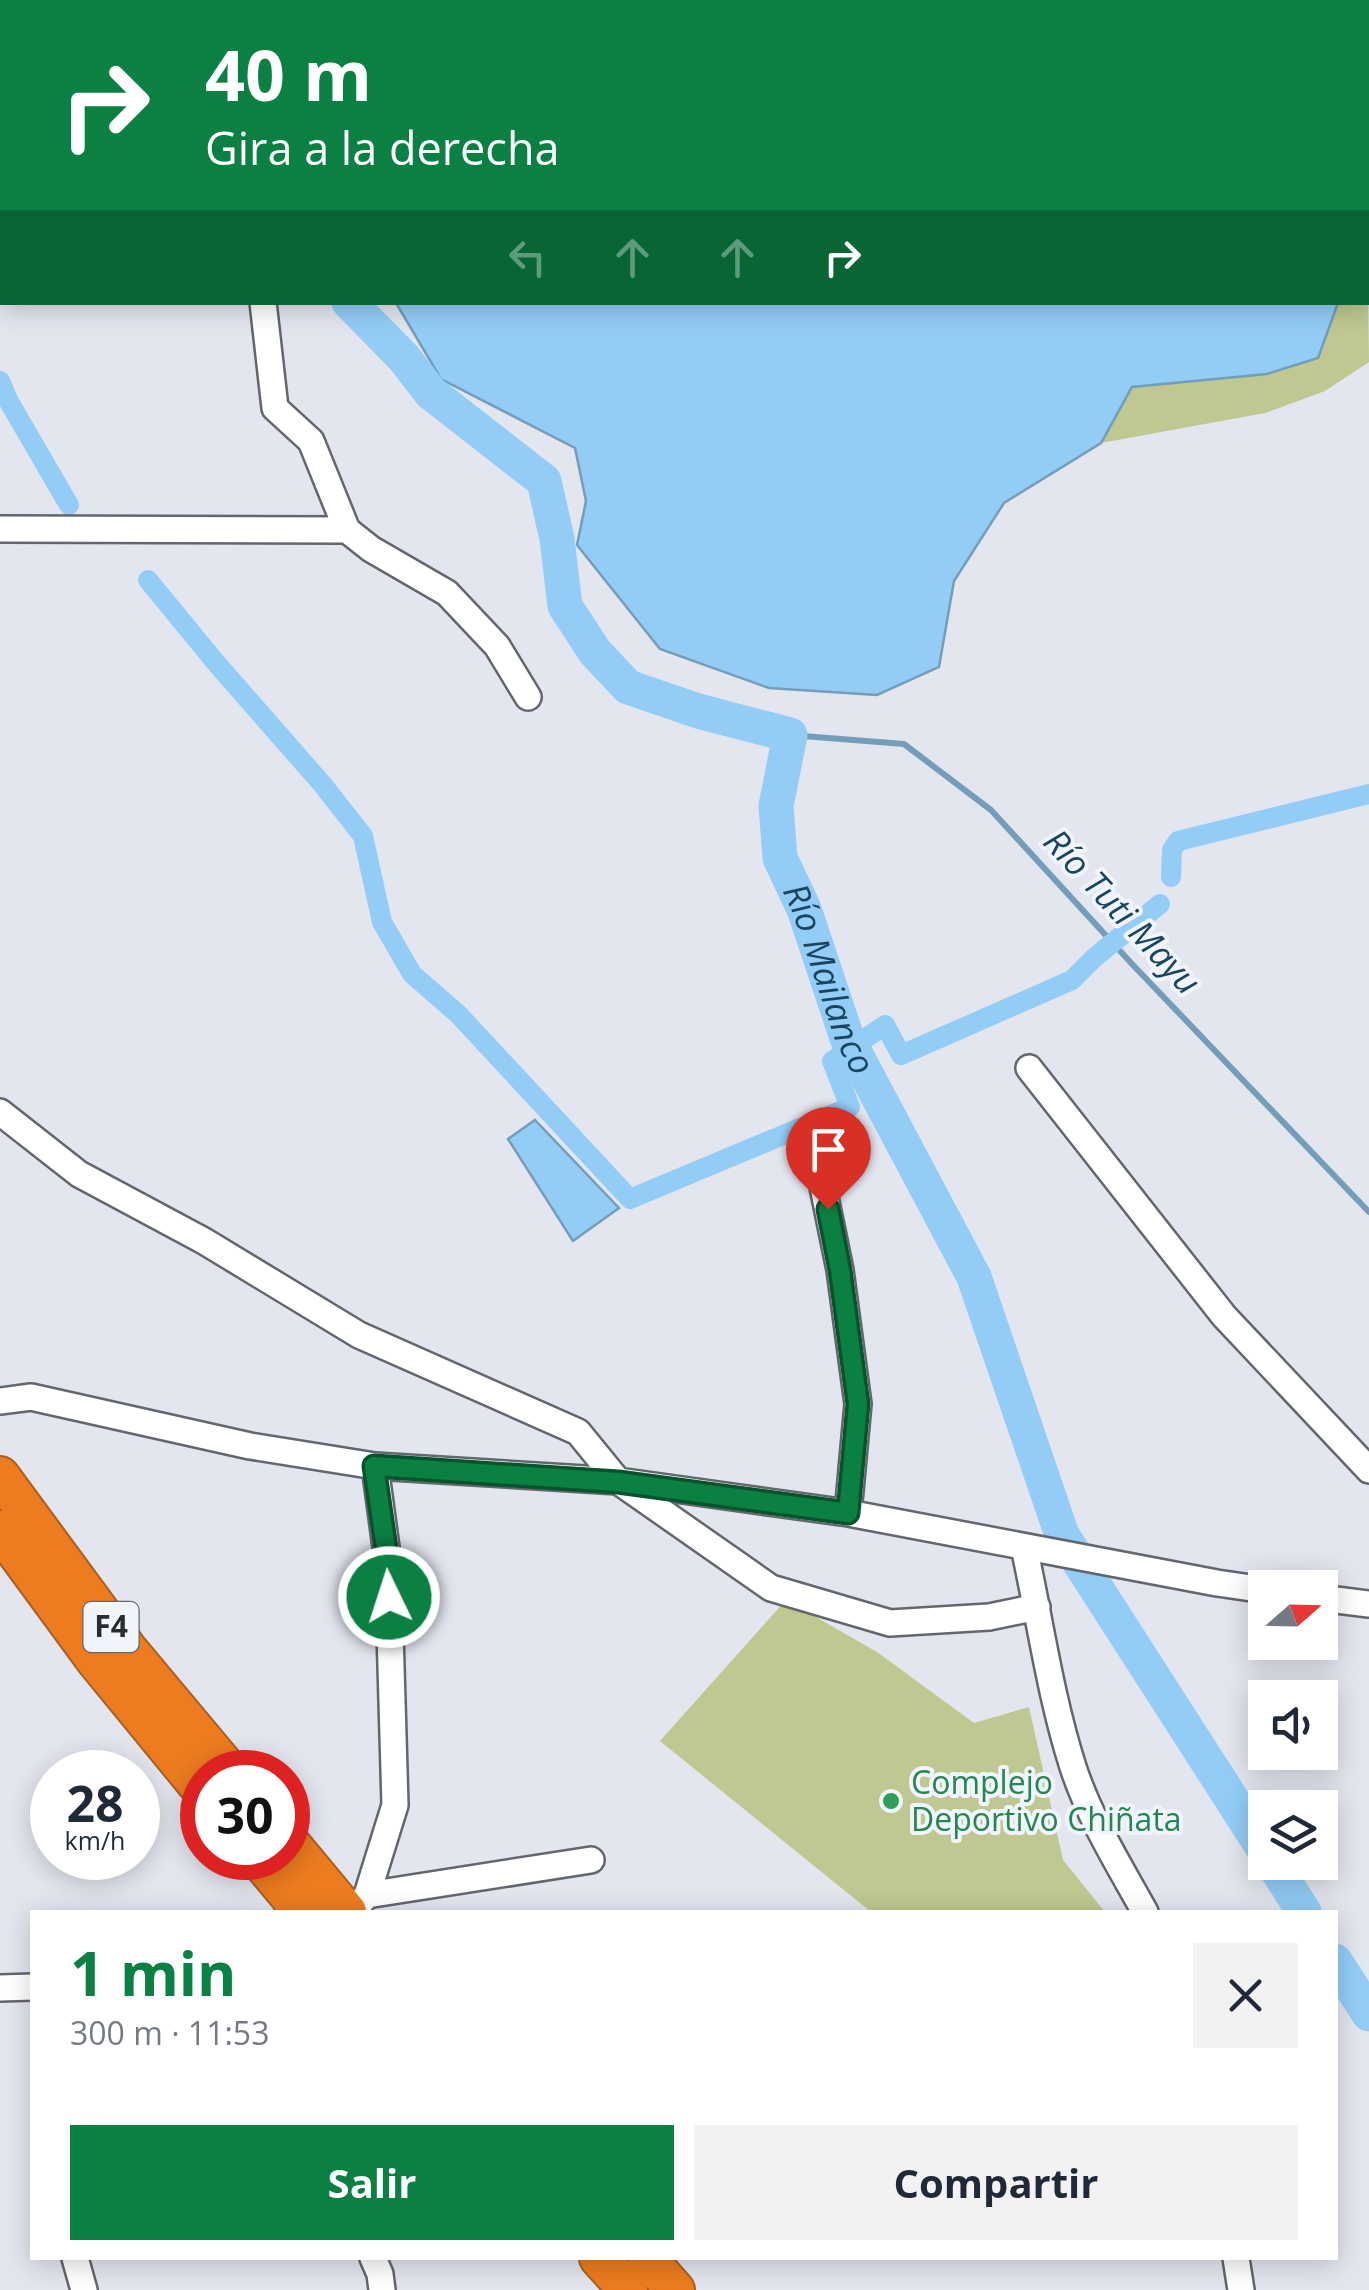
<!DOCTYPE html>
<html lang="es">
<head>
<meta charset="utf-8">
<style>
	body { margin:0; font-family:"Open Sans",sans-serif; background:#f2f2f3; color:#1f2937; height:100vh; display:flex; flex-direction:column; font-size:38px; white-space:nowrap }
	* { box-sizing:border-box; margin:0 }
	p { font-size:32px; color:#747a83 }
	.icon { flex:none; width:55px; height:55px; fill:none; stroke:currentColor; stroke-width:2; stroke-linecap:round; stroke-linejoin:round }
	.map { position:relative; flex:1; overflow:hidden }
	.side { position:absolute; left:30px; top:1910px; width:1308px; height:350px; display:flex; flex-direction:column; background:#fff; border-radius:0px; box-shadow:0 5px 25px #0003 }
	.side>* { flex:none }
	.guide { position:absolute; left:0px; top:0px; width:1370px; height:305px; box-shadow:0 5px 25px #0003; background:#0b8043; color:#fff; overflow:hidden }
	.needle { width:65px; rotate:70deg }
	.buttons { position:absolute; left:1248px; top:1570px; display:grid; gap:20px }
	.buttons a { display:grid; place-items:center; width:90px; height:90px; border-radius:0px; background:#fff; box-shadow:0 5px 25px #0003; font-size:50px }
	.speed { position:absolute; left:30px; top:1750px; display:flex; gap:20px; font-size:50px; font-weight:700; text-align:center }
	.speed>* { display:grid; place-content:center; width:130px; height:130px; border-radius:50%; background:#fff; box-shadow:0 5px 25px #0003; line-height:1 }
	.speed small { font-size:25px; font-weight:400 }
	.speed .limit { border:15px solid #d22; background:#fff; color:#111 }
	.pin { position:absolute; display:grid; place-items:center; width:85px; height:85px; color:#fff; margin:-102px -42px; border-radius:50% 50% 50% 0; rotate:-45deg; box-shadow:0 0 10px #0007 }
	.pin .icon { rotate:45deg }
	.me { position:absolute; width:110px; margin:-55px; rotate:356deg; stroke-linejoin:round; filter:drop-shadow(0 0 8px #0008) }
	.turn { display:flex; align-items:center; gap:35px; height:210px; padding:0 40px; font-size:45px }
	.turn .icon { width:130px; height:130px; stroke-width:2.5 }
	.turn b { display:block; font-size:70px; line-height:85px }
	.lanes { display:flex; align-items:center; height:95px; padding:0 40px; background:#0003; justify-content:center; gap:50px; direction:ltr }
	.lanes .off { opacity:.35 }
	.round { display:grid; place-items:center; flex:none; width:105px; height:105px; border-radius:0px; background:#f2f2f3 }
	.head { display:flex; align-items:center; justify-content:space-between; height:170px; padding:0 40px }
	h1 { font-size:60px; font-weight:700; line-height:75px; color:#0b8043 }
	.action { display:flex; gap:20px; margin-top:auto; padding:20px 40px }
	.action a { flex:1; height:115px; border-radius:0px; background:#0b8043; color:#fff; font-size:40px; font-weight:700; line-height:115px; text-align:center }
	.action a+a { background:#f2f2f3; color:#1f2937 }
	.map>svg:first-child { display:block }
	.green { fill:#bec890 }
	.water { fill:#93cdf6; stroke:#749dba; stroke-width:2.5 }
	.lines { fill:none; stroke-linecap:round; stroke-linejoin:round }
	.stream { stroke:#749dba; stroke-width:6 }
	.canal { stroke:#93cdf6; stroke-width:20 }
	.river { stroke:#93cdf6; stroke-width:35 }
	.minor-casing { stroke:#62666d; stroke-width:30 }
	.highway-casing { stroke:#a86025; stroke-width:42 }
	.minor { stroke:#fff; stroke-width:25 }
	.highway { stroke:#ec7c1f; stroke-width:38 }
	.route-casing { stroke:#07532c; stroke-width:25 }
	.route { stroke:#0b8043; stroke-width:18 }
	.leisure-dot { fill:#2e9e5b; stroke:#f0f4fc; stroke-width:4 }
	.labels { text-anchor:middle; stroke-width:8; stroke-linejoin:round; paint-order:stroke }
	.shield { fill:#f0f4fc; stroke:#65686c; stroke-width:2.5 }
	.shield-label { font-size:30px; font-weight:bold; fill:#2a2c2f }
	.leisure-label { font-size:32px; fill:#27864d; stroke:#f0f4fc; text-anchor:start }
	.water-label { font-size:35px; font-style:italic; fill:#194561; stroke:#f0f4fc }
</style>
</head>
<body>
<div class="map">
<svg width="1369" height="2290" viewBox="0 0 1369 2290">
	<rect width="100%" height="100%" fill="#e3e6ef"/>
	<path class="green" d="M724,0H1369V124L1368,2H691Z
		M1368,279L1369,362L1325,391L1265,413L1101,443L1132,387L1267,374L1318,358L1338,303L1368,302Z
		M786,1600L877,1652L974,1723L1029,1707L1063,1860L1105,1912H871L660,1741Z"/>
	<path class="water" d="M396,303H1338L1318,358L1267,374L1132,387L1101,443L1004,503L954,581L939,667L877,695L769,688L660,649L577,545L586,501L575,448L441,379Z
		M535,1120L619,1208L573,1241L508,1139Z"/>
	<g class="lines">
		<path class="stream" d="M790,735L904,744L991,810L1132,964L1369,1212"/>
		<path class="canal" d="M0,381L8,400L69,505
			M148,580L217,664L323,785L363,836L382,922L412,974L458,1014L630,1199L850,1107L832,1061L885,1025L901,1055L1072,980L1094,958L1160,904
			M1171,877L1172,850L1178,841L1369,794"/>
		<g class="river">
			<path d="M282,0V2"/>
			<path id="s1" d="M349,302L404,358L431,393L544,481L557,539L565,606L595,652L628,687L698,711L790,735L776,806L780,858L804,909L847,1038L974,1277L1062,1535L1265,1851"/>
			<path d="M1272,1862L1304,1912"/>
			<path d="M1335,1961L1369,2014"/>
		</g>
		<g class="minor-casing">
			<path id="minor" d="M222,0V2
				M377,0L378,2
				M263,302L275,408L311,441L347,530L371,549L447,593L497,646L528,697
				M0,529L347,530
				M1029,1068L1224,1316L1369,1470
				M0,1112L79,1174L204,1241L359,1335L578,1432L618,1481L771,1588L890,1623L989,1617L1037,1607
				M815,1148L840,1270L858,1404L848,1513
				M0,1401L31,1397L250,1446L375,1466L618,1481L848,1513L1217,1583L1265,1590
				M1024,1547C1040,1620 1050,1695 1073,1767C1090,1819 1119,1865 1145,1912
				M1320,1598L1369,1604
				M367,1895L591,1860
				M352,1912L367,1895L395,1805L388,1562L375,1466
				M0,1988L32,1987
				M75,2258L84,2290
				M373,2258L380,2274L382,2290
				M1236,2258L1241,2290"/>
		</g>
		<g class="highway-casing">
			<path id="highway" d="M0,1476L128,1650L230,1772
				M0,1530L97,1662L202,1790
				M288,1841L347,1912
				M258,1858L303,1912
				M599,2258L628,2290
				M647,2258L675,2290"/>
		</g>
		<use href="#minor" class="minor"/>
		<use href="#highway" class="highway"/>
	</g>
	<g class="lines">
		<g class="route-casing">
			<path id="route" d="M389,1597L388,1562L374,1466L618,1482L848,1513L858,1404L840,1270L828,1209"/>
		</g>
		<use href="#route" class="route"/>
	</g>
	<circle class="leisure-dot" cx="891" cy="1801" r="10"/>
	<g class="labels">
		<rect class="shield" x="83.5" y="1602" width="55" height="50" rx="8"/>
		<g class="shield-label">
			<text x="111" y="1637">F4</text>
		</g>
		<g class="leisure-label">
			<text x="911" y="1794">Complejo<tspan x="911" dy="37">Deportivo Chiñata</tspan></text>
		</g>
		<g class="water-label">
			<text transform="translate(1122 912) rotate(47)" y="12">Río Tuti Mayu</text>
			<text dy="12" stroke="none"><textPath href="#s1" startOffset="920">Río Mailanco</textPath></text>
		</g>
	</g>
</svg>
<div class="buttons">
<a><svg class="needle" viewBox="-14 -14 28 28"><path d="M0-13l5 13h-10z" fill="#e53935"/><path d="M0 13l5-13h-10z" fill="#747a83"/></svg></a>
<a><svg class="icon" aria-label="sound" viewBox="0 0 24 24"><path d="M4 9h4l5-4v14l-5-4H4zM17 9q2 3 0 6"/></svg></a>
<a><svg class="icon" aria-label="layers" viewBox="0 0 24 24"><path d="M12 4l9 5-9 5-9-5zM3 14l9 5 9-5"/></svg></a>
</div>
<div class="speed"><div>28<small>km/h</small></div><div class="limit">30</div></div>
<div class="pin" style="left:828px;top:1209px;background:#d93025"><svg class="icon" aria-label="arrive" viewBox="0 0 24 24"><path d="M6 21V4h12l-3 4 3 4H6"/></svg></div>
<svg class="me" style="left:389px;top:1597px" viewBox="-20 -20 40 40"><circle r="17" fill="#0b8043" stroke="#fff" stroke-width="3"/><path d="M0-11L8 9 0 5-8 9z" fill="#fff"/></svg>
<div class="guide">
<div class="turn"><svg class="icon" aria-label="right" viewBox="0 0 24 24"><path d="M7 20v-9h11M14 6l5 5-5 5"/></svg><div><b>40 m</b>Gira a la derecha</div></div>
<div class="lanes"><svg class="icon off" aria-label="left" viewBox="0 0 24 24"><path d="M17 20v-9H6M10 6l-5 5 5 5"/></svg><svg class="icon off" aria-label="ahead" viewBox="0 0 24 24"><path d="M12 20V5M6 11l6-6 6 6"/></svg><svg class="icon off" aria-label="ahead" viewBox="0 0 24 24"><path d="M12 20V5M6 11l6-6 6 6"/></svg><svg class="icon" aria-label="right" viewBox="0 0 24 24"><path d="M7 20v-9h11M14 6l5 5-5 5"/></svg></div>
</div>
<section class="side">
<div class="head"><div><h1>1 min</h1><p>300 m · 11:53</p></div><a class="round"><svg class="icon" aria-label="close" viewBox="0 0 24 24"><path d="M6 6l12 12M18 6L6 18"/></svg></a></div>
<div class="action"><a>Salir</a><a>Compartir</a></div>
</section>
</div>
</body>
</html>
